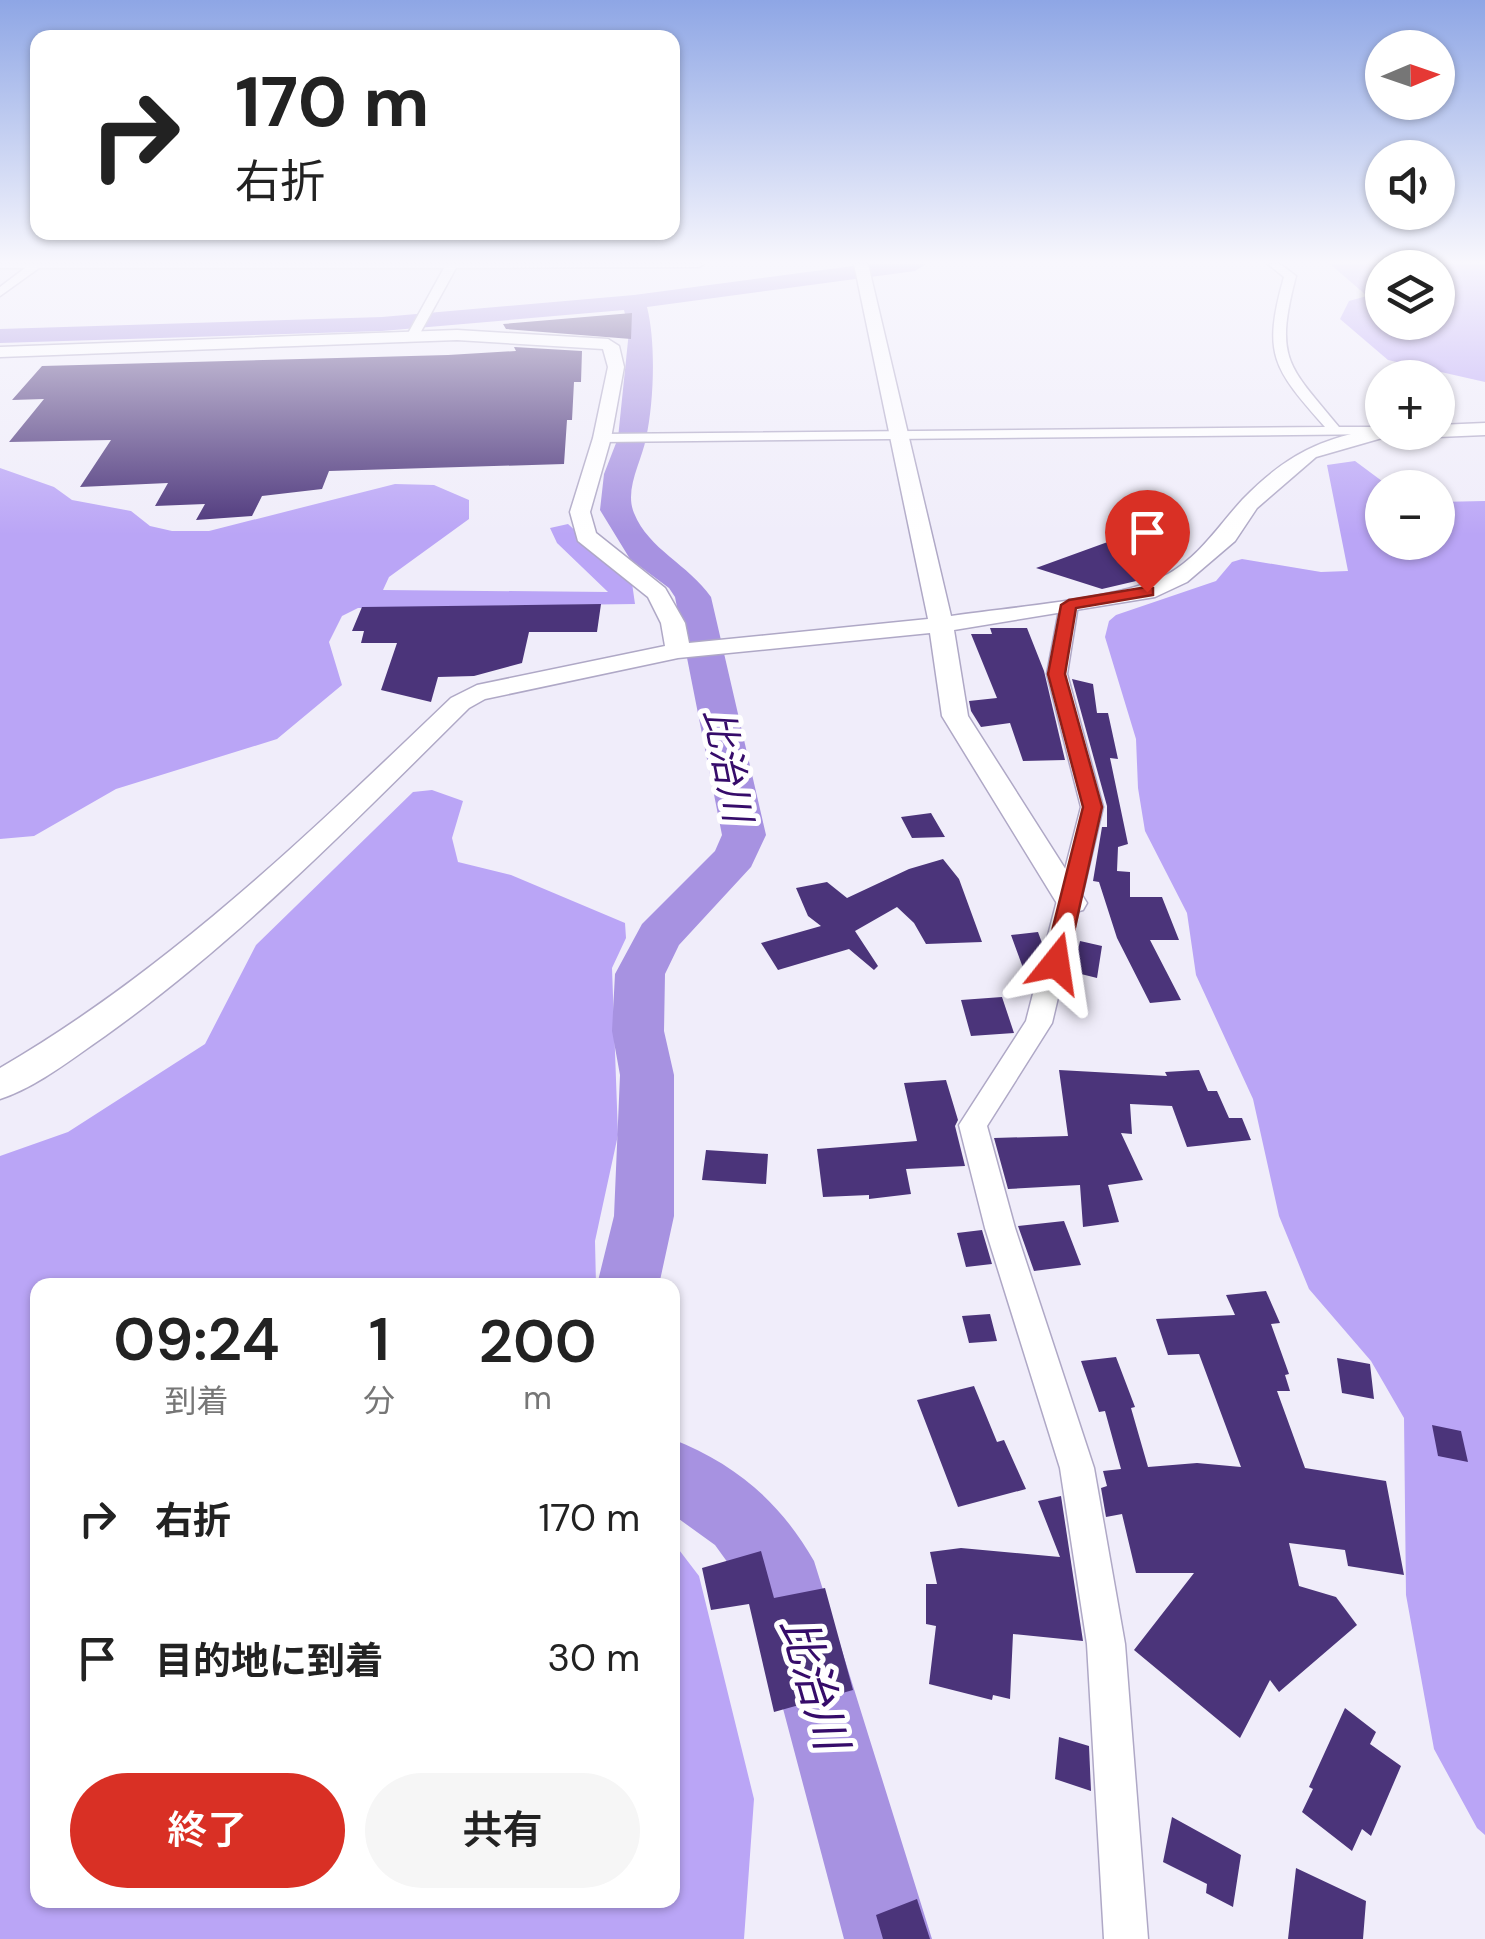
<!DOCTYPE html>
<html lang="ja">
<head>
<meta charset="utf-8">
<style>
	body { margin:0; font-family:"DM Sans","Noto Sans JP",sans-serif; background:#f6f6f6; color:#222; height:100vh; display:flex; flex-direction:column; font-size:38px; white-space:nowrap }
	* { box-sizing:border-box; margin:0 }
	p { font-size:32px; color:#767676 }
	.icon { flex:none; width:55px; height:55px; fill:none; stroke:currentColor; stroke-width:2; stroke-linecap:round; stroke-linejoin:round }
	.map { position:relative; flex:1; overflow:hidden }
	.drawer { position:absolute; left:30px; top:1278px; width:650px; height:630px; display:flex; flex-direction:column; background:#fff; border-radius:20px; box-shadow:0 2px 8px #0004 }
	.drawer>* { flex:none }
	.top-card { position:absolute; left:30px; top:30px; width:650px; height:210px; border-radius:20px; box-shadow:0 2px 8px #0004; background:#fff; color:#222; overflow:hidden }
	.needle { width:65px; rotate:88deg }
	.controls { position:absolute; left:1365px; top:30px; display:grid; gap:20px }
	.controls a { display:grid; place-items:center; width:90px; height:90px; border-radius:50%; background:#fff; box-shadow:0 2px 8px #0004; font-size:50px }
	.pin { position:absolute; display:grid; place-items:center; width:85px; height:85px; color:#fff; margin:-102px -42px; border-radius:50% 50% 50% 0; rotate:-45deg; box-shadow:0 0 10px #0007 }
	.pin .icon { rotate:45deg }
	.me { position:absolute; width:110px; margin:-55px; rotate:15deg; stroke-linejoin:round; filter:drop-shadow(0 0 8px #0008) }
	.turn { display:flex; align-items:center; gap:35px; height:210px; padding:0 40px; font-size:45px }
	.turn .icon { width:130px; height:130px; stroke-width:2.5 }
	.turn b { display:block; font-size:70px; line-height:85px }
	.eta { display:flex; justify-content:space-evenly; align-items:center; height:170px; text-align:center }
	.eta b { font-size:60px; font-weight:600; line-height:70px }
	.button { display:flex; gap:20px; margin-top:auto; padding:20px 40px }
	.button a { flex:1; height:115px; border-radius:60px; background:#d93025; color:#fff; font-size:40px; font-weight:600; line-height:115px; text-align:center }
	.button a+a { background:#f6f6f6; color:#222 }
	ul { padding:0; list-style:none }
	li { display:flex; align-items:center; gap:30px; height:140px; padding:0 40px }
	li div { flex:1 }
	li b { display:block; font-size:38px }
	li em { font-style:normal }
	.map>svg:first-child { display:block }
	.forest { fill:#baa5f6; fill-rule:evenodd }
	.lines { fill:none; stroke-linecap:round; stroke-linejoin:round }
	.river { fill:#a792e1; fill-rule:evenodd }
	.building { fill:#4b347a }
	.minor-casing { stroke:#afa8c6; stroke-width:3 }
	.tertiary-casing { stroke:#afa8c6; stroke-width:3 }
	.minor { fill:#fff; fill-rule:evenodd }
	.tertiary { fill:#fff; fill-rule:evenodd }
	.route { fill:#d93025; stroke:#8d1f18; stroke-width:2.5 }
	.labels { text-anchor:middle; stroke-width:10; stroke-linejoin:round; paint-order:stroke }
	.water-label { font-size:38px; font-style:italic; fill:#360c6a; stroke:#fff }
	.near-water-label { font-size:45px; font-style:italic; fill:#360c6a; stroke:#fff }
</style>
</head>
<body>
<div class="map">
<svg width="1485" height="1939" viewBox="0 0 1485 1939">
	<rect width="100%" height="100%" fill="#f0edfa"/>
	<path class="forest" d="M1330,264H1485V382L1388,360L1340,319L1349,301L1367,296ZM1382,268H1438V322H1382Z
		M1355,461L1390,487L1382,488V542H1438V502L1485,501V1835L1477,1828L1434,1749L1406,1595L1404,1418L1371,1361L1309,1289L1279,1216L1253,1099L1196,975L1187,913L1145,831L1138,788L1136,739L1105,637L1109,621L1116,615L1216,581L1232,562L1242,559L1321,572L1348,571L1327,465Z
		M0,468L54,487L72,500L131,511L150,526L172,531H209L395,484L434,485L469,500V519L389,577L383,590L608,592L557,543L550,528L568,524L632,583L635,604L358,608L342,616L329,642L342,685L277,739L116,789L34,836L0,839Z
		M432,790L463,801L452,838L458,862L511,875L625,923L626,938L612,968L618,1135L595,1241L596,1285H38V1900H672L673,1542L699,1576L754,1799L744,1939H0V1156L68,1132L205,1044L256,945L413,792Z"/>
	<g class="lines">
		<path class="river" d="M868,264H926L915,271L647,307C656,342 654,402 646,438C642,461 624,489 634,513C649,550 688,564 711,597L766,835L751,867L679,945L665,974L664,1031L674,1075V1216L659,1285H597L614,1216L620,1075L612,1031L615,974L642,924L715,851L722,835L675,597L669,588L630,559L600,510L604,474L618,438L629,331L624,310L382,331L0,343V329L382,317L634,295Z
			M672,1439C736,1464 780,1502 814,1561L932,1939H844L754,1599L715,1545L672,1514Z"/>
	</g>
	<path class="building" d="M632,313L631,339L506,329L503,324Z
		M514,347L582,351L581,382H574L572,420H567L564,464L329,471L322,489L262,496L252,516L196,520L205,504L155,506L168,483L80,487L111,440L9,442L44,399L12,400L42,366L448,355L516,351Z
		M1138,531L1181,551L1168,560L1176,563L1149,578L1102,589L1036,568Z
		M601,604L597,632H529L522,663L474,676L438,677L431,702L381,690L397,643H361L364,631H352L362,607Z
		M990,628H1027L1044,671L1065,760L1023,761L1010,723L981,727L971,711L969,701L997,698L971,634H992Z
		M1072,679L1093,684L1097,713H1108L1118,759L1110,758L1128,844L1118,847L1117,871L1130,872V897H1162L1179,940H1150L1181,1000L1150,1003L1117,938L1099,882L1093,881L1102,827H1107V806Z
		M931,813L945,837L912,838L901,817Z
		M943,859L959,879L982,942L926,944L914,923L897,907L855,931L878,966L874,970L849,949L778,970L761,943L821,926L808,916L796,888L827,882L847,898L909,869Z
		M1038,932L1042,943L1034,975L1026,976L1011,935Z
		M1080,941L1102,946L1097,978L1073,972Z
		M1002,997L1014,1033L971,1036L961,1000Z
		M1059,1070L1167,1076L1165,1072L1199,1070L1208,1091H1217L1229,1118H1242L1251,1140L1187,1147L1172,1106L1130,1104L1132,1134L1121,1133L1143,1180L1108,1185L1119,1222L1083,1227L1080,1185L1008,1189L994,1138L1068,1136Z
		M946,1080L958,1120L955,1126L965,1166L906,1169L911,1194L869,1199V1195L823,1197L817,1149L917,1141L904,1083Z
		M706,1150L768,1154L766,1184L702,1180Z
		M1064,1221L1081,1265L1034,1271L1018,1226Z
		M982,1230L992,1264L966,1267L957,1233Z
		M1266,1291L1280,1323L1271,1324L1289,1374L1285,1375L1290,1391H1277L1305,1468L1386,1481L1404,1575L1348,1566L1345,1550L1289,1543L1299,1586L1336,1597L1357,1625L1279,1692L1270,1680L1240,1738L1134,1650L1194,1573H1136L1122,1514L1106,1517L1101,1488L1107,1486L1103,1471L1121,1469L1105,1411L1099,1412L1081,1361L1116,1357L1135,1407L1131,1408L1148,1467L1197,1463L1241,1467L1199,1354L1168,1355L1156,1319L1235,1315L1226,1295Z
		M990,1314L997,1341L969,1343L962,1316Z
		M1337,1358L1370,1364L1374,1399L1342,1393Z
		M974,1386L997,1442L1004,1440L1026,1489L958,1507L917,1400Z
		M1432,1425L1461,1431L1468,1462L1438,1456Z
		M1061,1496L1083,1641L1013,1634L1010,1699L993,1695L992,1700L929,1684L936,1626L926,1624V1584H937L930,1552L961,1548L1060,1557L1038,1501Z
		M761,1551L774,1598L825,1588L853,1690L774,1712L749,1604L711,1610L702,1568Z
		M1345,1708L1376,1732L1370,1744L1401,1766L1371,1836L1362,1829L1352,1851L1302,1812L1313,1789L1309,1787Z
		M1059,1737L1089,1746L1091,1791L1055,1779Z
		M1172,1817L1241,1855L1233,1907L1206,1893L1207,1884L1163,1862Z
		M1296,1868L1366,1901L1363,1939H1288Z
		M917,1899L930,1939H883L876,1915Z"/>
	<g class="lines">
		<g class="minor-casing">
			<path id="minor" d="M0,264H704L699,267L456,268L418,337L412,341L406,337L444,268H39L0,296V287L25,268H0Z
				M1268,264H1280L1296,276C1274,360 1288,365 1339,427H1382L1387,434L602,442L595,438L602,434L1325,427C1273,368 1262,355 1284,277Z
				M1069,600L1078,605L1067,674L1103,807L1052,1023L987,1126L1015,1228L1094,1468L1125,1644L1148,1939H1104L1087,1644L1060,1468L985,1228L959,1125L1026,1021L1081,807L1047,674L1060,605Z"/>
		</g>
		<g class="tertiary-casing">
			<path id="tertiary" d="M854,264H868L951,616C1008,607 1121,600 1168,574C1200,556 1219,525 1243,499C1286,455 1322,437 1382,428V432H1403L1316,457L1257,508L1235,541L1187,582L1155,597L954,630L968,716L1087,903L1083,910L1072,913L1061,910L942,716L930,633L678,658L485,699L469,708C353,823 238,941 105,1036C73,1058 37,1087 0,1099V1068C170,969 310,833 451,698L477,685L665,646L661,623L648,597L578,541L570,512L593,438L608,367L603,349L457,340L0,357V347L457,330L608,339L619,346L624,367L611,438L590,512L596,533L665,588L685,623L689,643L928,619Z
				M1485,423V435L1438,437L1430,432H1438V425Z"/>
		</g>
		<use href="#minor" class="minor"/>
		<use href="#tertiary" class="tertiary"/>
	</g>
	<linearGradient id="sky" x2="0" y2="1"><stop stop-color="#8ea6e5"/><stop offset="0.49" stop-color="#f8f7fd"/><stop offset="1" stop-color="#f8f7fd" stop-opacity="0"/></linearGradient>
	<rect width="1485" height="535" fill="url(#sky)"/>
	<path class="route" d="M1147,587L1153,588V595L1076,608L1065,674L1102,807L1067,963L1056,971L1044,963L1083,807L1048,674L1061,605L1069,600Z"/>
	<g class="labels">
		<g class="water-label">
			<text transform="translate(728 765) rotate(79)" y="13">比治川</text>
		</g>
		<g class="near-water-label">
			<text transform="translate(815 1683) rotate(74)" y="16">比治川</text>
		</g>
	</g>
</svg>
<div class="controls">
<a><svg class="needle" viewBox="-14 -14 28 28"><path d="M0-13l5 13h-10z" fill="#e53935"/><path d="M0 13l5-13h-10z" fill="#767676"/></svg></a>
<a><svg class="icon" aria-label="sound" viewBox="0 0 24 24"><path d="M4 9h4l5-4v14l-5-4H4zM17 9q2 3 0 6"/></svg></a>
<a><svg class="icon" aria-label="layers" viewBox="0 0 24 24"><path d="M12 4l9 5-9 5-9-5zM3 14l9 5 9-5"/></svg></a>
<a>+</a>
<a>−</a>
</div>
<div class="pin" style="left:1147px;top:592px;background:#d93025"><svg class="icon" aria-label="arrive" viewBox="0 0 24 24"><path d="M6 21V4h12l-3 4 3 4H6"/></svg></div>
<svg class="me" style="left:1056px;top:963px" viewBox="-20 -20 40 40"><path d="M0-17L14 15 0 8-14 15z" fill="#d93025" stroke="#fff" stroke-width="4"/></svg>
<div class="top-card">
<div class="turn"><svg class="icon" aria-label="right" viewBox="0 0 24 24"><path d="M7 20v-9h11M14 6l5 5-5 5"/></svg><div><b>170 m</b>右折</div></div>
</div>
<section class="drawer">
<div class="eta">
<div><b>09:24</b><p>到着</p></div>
<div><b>1</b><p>分</p></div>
<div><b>200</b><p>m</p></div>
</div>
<ul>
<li><svg class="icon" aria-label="right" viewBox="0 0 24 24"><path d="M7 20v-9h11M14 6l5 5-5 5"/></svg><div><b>右折</b></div><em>170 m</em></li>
<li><svg class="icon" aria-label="arrive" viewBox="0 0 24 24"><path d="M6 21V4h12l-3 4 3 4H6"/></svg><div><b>目的地に到着</b></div><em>30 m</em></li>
</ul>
<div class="button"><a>終了</a><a>共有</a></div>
</section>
</div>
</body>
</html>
